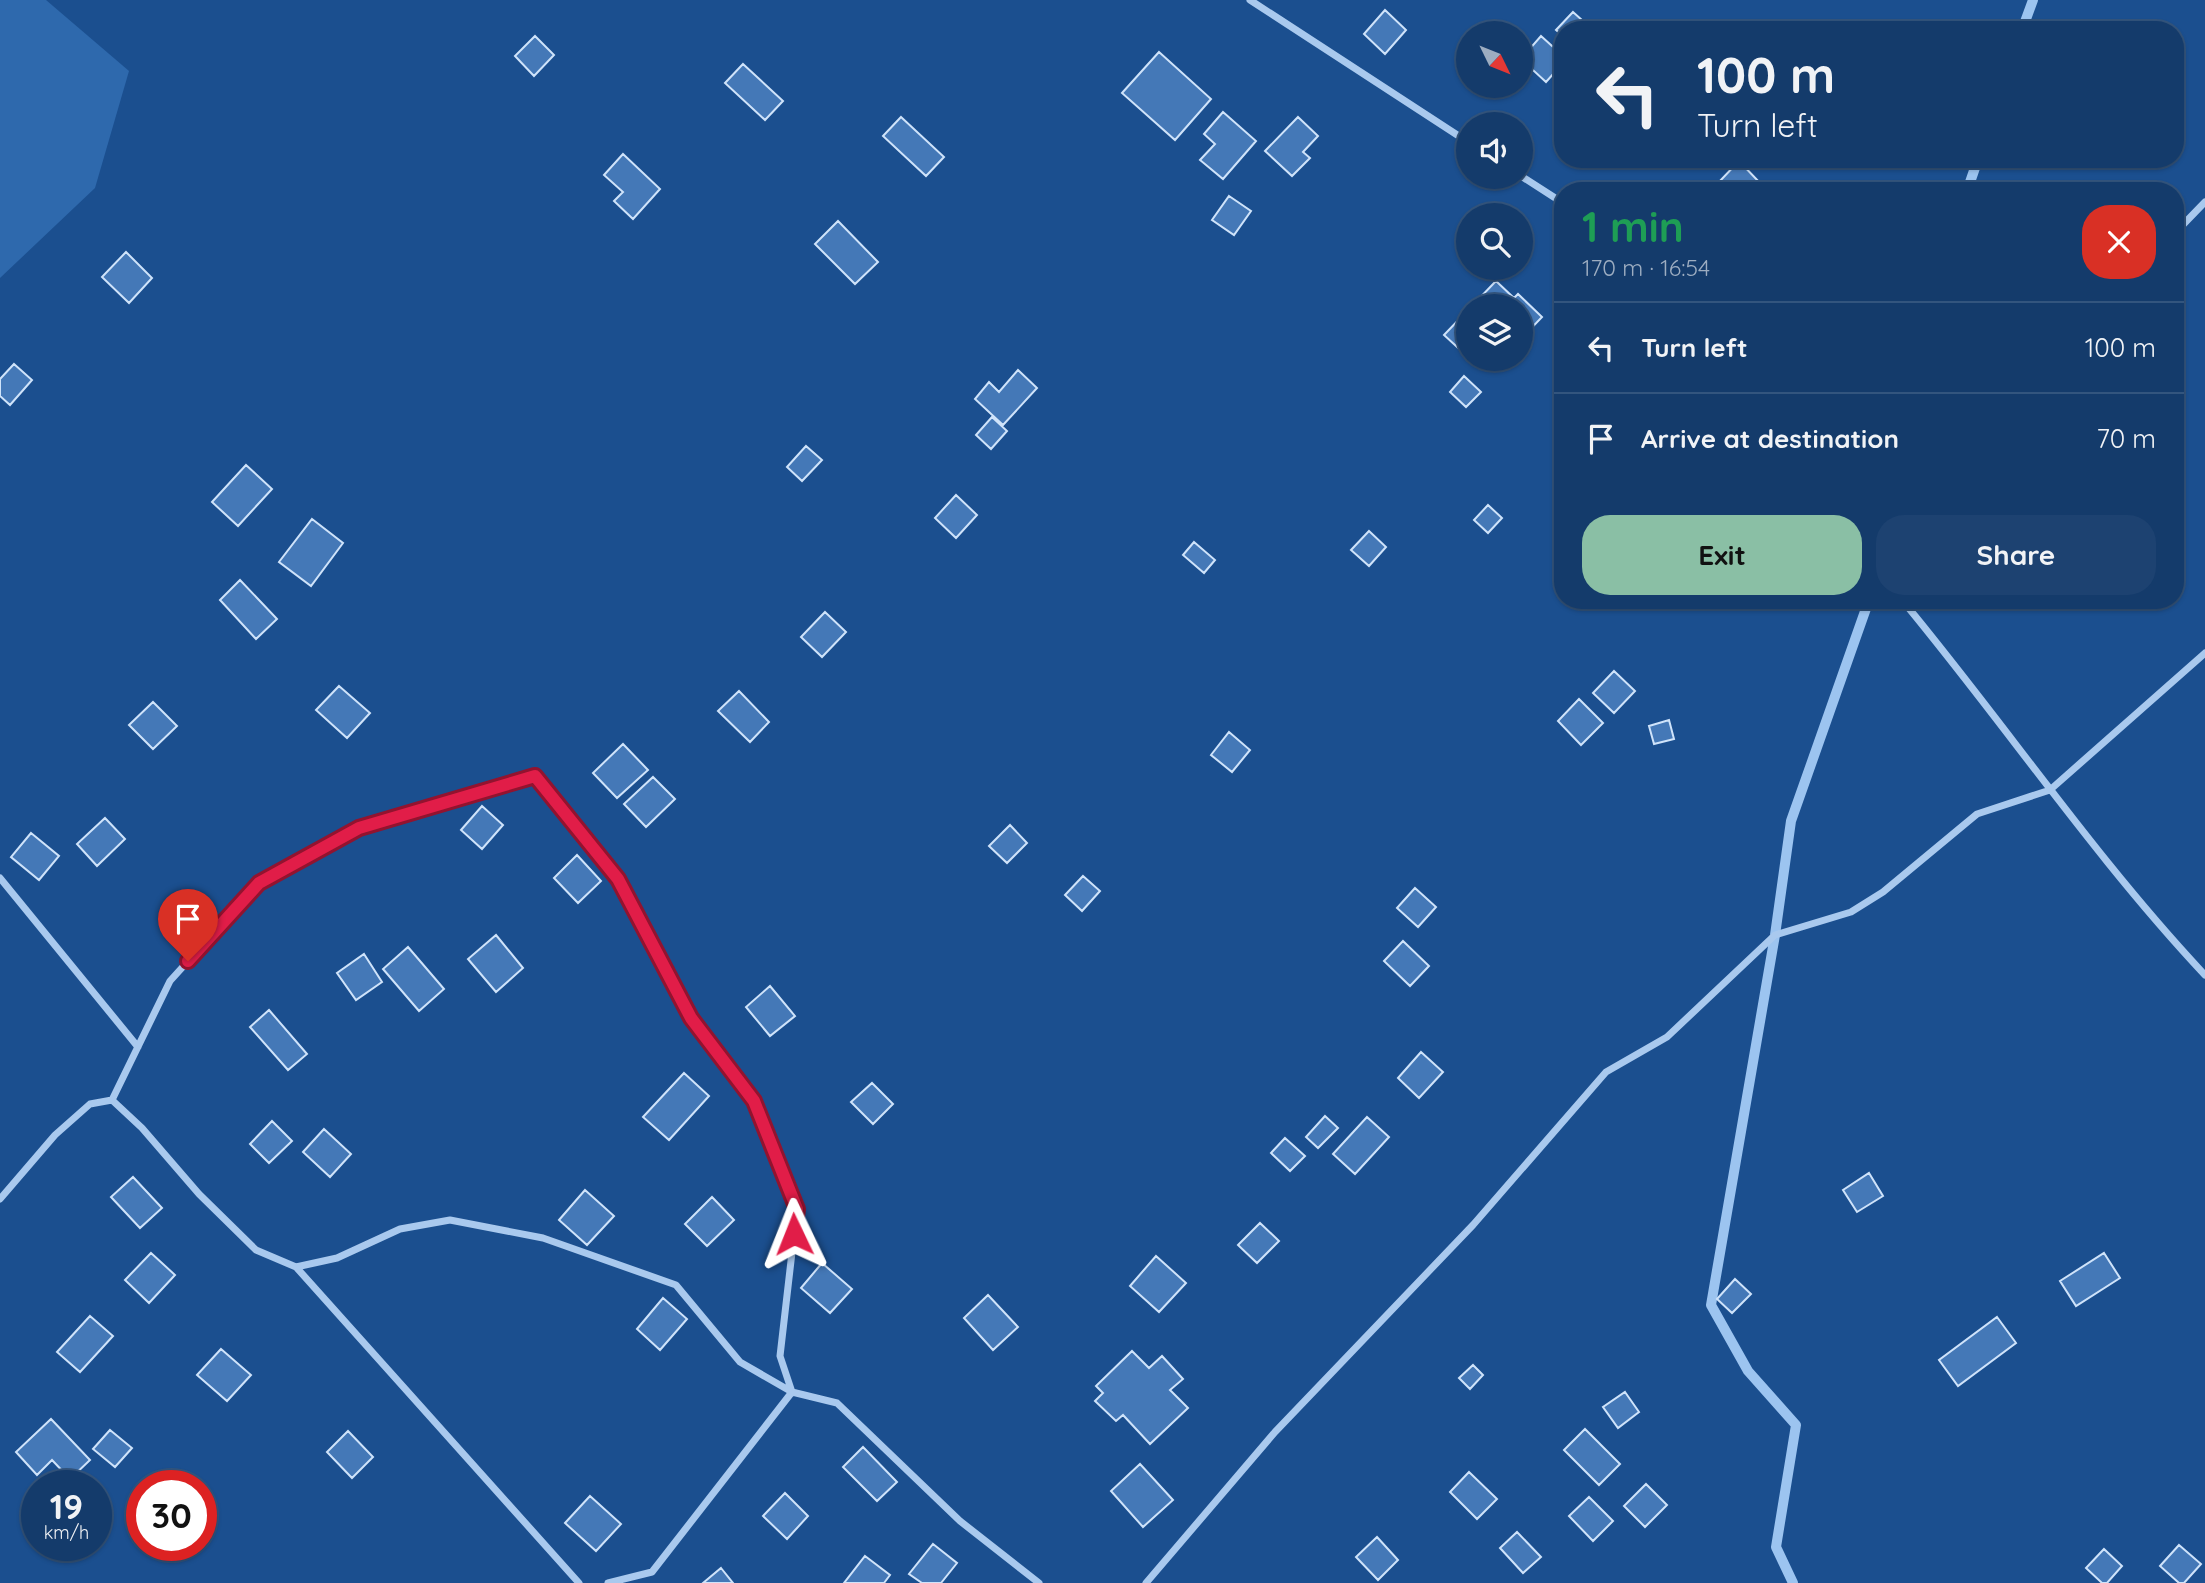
<!DOCTYPE html>
<html lang="en">
<head>
<meta charset="utf-8">
<style>
	body { margin:0; font-family:Quicksand,sans-serif; background:#1d4271; color:#f1f3f6; height:100vh; display:flex; flex-direction:column; font-size:26px; white-space:nowrap }
	* { box-sizing:border-box; margin:0 }
	p { font-size:23px; color:#9dadc1 }
	.icon { flex:none; width:38px; height:38px; fill:none; stroke:currentColor; stroke-width:2; stroke-linecap:round; stroke-linejoin:round }
	.map { position:relative; flex:1; overflow:hidden }
	.panel { position:absolute; left:1554px; top:182px; width:630px; height:427px; display:flex; flex-direction:column; background:#143b6b; border-radius:28px; box-shadow:0 2px 5px #0004,0 0 0 2px #33557e }
	.panel>* { flex:none }
	.guide { position:absolute; left:1554px; top:21px; width:630px; height:147px; border-radius:28px; box-shadow:0 2px 5px #0004,0 0 0 2px #33557e; background:#143b6b; color:#f1f3f6; overflow:hidden }
	.needle { width:46px; rotate:133deg }
	.fabs { position:absolute; left:1456px; top:21px; display:grid; gap:14px }
	.fabs a { display:grid; place-items:center; width:77px; height:77px; border-radius:50%; background:#143b6b; box-shadow:0 2px 5px #0004,0 0 0 2px #33557e; font-size:35px }
	.speed { position:absolute; left:21px; top:1470px; display:flex; gap:14px; font-size:35px; font-weight:700; text-align:center }
	.speed>* { display:grid; place-content:center; width:91px; height:91px; border-radius:50%; background:#143b6b; box-shadow:0 2px 5px #0004,0 0 0 2px #33557e; line-height:1 }
	.speed small { font-size:18px; font-weight:400 }
	.speed .limit { border:10px solid #d22; background:#fff; color:#111 }
	.pin { position:absolute; display:grid; place-items:center; width:60px; height:60px; color:#fff; margin:-72px -30px; border-radius:50% 50% 50% 0; rotate:-45deg; box-shadow:0 0 7px #0007 }
	.pin .icon { rotate:45deg }
	.me { position:absolute; width:77px; margin:-38px; rotate:358deg; stroke-linejoin:round; filter:drop-shadow(0 0 5px #0008) }
	.turn { display:flex; align-items:center; gap:24px; height:147px; padding:0 28px; font-size:32px }
	.turn .icon { width:91px; height:91px; stroke-width:2.5 }
	.turn b { display:block; font-size:49px; line-height:60px }
	.round { display:grid; place-items:center; flex:none; width:74px; height:74px; border-radius:28px; background:#1d4271 }
	.summary { display:flex; align-items:center; justify-content:space-between; height:119px; padding:0 28px }
	h1 { font-size:42px; font-weight:700; line-height:52px; color:#1e9e55 }
	.button { display:flex; gap:14px; margin-top:auto; padding:14px 28px }
	.button a { flex:1; height:80px; border-radius:28px; background:#8abfa5; color:#111; font-size:28px; font-weight:700; line-height:80px; text-align:center }
	.button a+a { background:#1d4271; color:#f1f3f6 }
	ul { padding:0; list-style:none }
	li { display:flex; align-items:center; gap:21px; height:91px; padding:0 28px; border-top:2px solid #33557e }
	li div { flex:1 }
	li b { display:block; font-size:26px }
	li em { font-style:normal }
	.map>svg:first-child { display:block }
	.green { fill:#2e69ad }
	.lines { fill:none; stroke-linecap:round; stroke-linejoin:round }
	.stream { stroke:#9cc4f0; stroke-width:10 }
	.building { fill:#4478b7; stroke:#cfe3fa; stroke-width:2 }
	.street { stroke:#a9c9ee; stroke-width:7 }
	.route-casing { stroke:#92132f; stroke-width:18 }
	.route { stroke:#e11d48; stroke-width:12 }
</style>
</head>
<body>
<div class="map">
<svg width="2205" height="1583" viewBox="0 0 2205 1583">
	<rect width="100%" height="100%" fill="#1b4f8f"/>
	<path class="green" d="M0,0H46L129,71L95,188L0,278Z"/>
	<g class="lines">
		<path class="stream" d="M2022,30L2033,0
			M1967,191L1978,159
			M1793,1583L1776,1547L1796,1425L1748,1371L1711,1305L1775,935L1791,821L1869,600"/>
	</g>
	<path class="building" d="M1385,10L1406,30L1385,54L1364,34Z
		M1573,12L1593,30H1563V36L1556,30Z
		M535,36L554,55L534,76L515,56Z
		M1541,36L1563,56V63L1546,82L1521,59Z
		M1159,52L1211,99L1175,140L1122,93Z
		M743,64L783,101L765,120L725,83Z
		M1223,112L1256,141L1223,179L1200,160L1215,144L1204,134Z
		M901,117L944,157L926,176L883,136Z
		M1298,117L1318,136L1303,152L1310,158L1292,176L1265,151Z
		M623,154L660,189L633,219L614,201L623,192L604,175Z
		M1739,161L1761,184L1754,191H1726L1718,183Z
		M1229,196L1251,211L1234,235L1212,220Z
		M838,221L878,262L855,284L815,244Z
		M126,252L152,278L129,303L102,277Z
		M1496,281L1514,298L1518,294L1542,317L1521,339V306H1472Z
		M1468,310V354L1467,356L1444,335Z
		M14,364L32,380L10,405L0,396V379Z
		M1018,370L1037,388L1003,425L975,399L989,382L999,392Z
		M1464,376L1481,392L1466,407L1450,392Z
		M992,417L1007,431L991,449L976,435Z
		M806,446L822,460L802,481L787,467Z
		M246,465L272,489L238,526L212,502Z
		M956,495L977,515L956,538L935,518Z
		M1488,505L1502,518L1488,533L1474,520Z
		M312,519L343,543L311,586L279,562Z
		M1369,531L1386,547L1369,566L1351,550Z
		M1194,542L1215,560L1204,573L1183,555Z
		M240,580L277,619L256,639L220,600Z
		M825,612L846,632L822,657L801,637Z
		M1614,671L1635,691L1614,713L1593,693Z
		M339,686L370,713L347,738L316,710Z
		M739,691L769,722L750,742L718,711Z
		M1579,699L1603,723L1581,745L1558,721Z
		M153,702L177,726L153,749L129,725Z
		M1669,720L1674,739L1654,744L1649,726Z
		M1229,732L1250,750L1232,772L1211,755Z
		M623,744L648,770L617,798L593,773Z
		M653,777L675,799L646,827L624,804Z
		M482,806L503,825L482,849L461,830Z
		M105,818L125,839L97,866L77,844Z
		M1010,825L1027,843L1007,863L989,846Z
		M31,833L59,856L39,880L11,857Z
		M577,855L601,881L578,903L554,878Z
		M1083,876L1100,891L1082,911L1065,895Z
		M1415,888L1436,907L1418,927L1397,908Z
		M496,935L523,968L496,992L468,959Z
		M1403,941L1429,966L1410,986L1384,961Z
		M408,947L444,989L419,1011L383,969Z
		M364,954L382,982L356,1000L337,973Z
		M770,986L795,1016L770,1036L746,1007Z
		M269,1010L307,1054L288,1070L250,1027Z
		M1421,1052L1443,1072L1419,1098L1398,1078Z
		M684,1073L709,1096L669,1140L643,1117Z
		M872,1083L893,1104L873,1124L851,1102Z
		M1325,1116L1338,1128L1318,1148L1306,1137Z
		M1367,1117L1389,1137L1355,1174L1333,1154Z
		M272,1121L292,1141L269,1163L250,1144Z
		M324,1129L351,1154L330,1177L303,1152Z
		M1285,1138L1305,1156L1290,1171L1271,1153Z
		M1869,1173L1883,1196L1857,1212L1843,1190Z
		M133,1177L162,1208L140,1228L111,1197Z
		M585,1190L614,1216L587,1245L559,1220Z
		M712,1197L734,1220L707,1246L685,1224Z
		M1260,1223L1279,1241L1257,1263L1238,1245Z
		M151,1253L175,1275L149,1303L125,1280Z
		M2104,1253L2120,1278L2076,1306L2060,1281Z
		M1156,1256L1186,1283L1159,1312L1130,1286Z
		M822,1263L852,1289L830,1313L801,1288Z
		M1735,1279L1751,1294L1732,1313L1717,1299Z
		M988,1295L1018,1327L993,1350L964,1318Z
		M663,1298L687,1319L660,1350L637,1329Z
		M90,1316L113,1336L80,1372L57,1352Z
		M1997,1317L2016,1343L1958,1386L1939,1360Z
		M221,1349L251,1375L227,1401L197,1375Z
		M1132,1351L1149,1368L1162,1356L1183,1379L1170,1390L1188,1408L1150,1444L1123,1415L1116,1421L1095,1401L1103,1393L1096,1386Z
		M1473,1365L1483,1375L1470,1389L1459,1378Z
		M1625,1392L1639,1412L1618,1428L1603,1407Z
		M51,1419L90,1460L70,1479L52,1460L37,1475L16,1452Z
		M1585,1429L1620,1464L1599,1485L1564,1450Z
		M110,1430L132,1448L115,1467L93,1449Z
		M348,1431L373,1457L352,1478L327,1452Z
		M863,1447L897,1482L877,1501L843,1467Z
		M1140,1464L1173,1500L1143,1527L1111,1491Z
		M1469,1472L1497,1499L1477,1519L1450,1492Z
		M1646,1484L1667,1505L1645,1527L1624,1506Z
		M785,1493L808,1516L787,1539L763,1516Z
		M590,1496L621,1524L596,1551L565,1523Z
		M1589,1497L1613,1521L1593,1541L1569,1516Z
		M1517,1532L1541,1557L1523,1573L1500,1548Z
		M1377,1537L1398,1560L1378,1580L1356,1557Z
		M933,1544L957,1563L941,1583H922L909,1574Z
		M2179,1545L2201,1564L2184,1583H2179L2160,1566Z
		M2104,1549L2122,1566L2107,1583H2102L2086,1568Z
		M865,1556L890,1575L884,1583H844Z
		M721,1568L733,1583H703Z"/>
	<g class="lines">
		<path class="street" d="M1250,0L1468,142
			M1521,176L1563,203
			M2175,233L2205,202
			M1902,600C2005,724 2095,858 2205,975
			M0,878L138,1047
			M112,1100L170,981L259,883L360,828L535,776L618,879L691,1018L754,1101L797,1209L780,1356L792,1392L652,1572L608,1583
			M0,1199L55,1135L90,1104L112,1100L142,1128L199,1194L256,1250L296,1267L337,1258L400,1229L450,1220L543,1238L676,1285L740,1362L792,1392L837,1403L960,1521L1039,1583
			M296,1267L579,1583
			M1146,1583L1275,1432L1473,1225L1606,1072L1667,1037L1775,935L1851,912L1883,892L1977,814L2050,790L2205,653"/>
	</g>
	<g class="lines">
		<g class="route-casing">
			<path id="route" d="M188,961L259,883L359,828L535,776L618,879L691,1018L754,1101L797,1209L794,1234"/>
		</g>
		<use href="#route" class="route"/>
	</g>
</svg>
<div class="fabs">
<a><svg class="needle" viewBox="-14 -14 28 28"><path d="M0-13l5 13h-10z" fill="#e53935"/><path d="M0 13l5-13h-10z" fill="#9dadc1"/></svg></a>
<a><svg class="icon" aria-label="sound" viewBox="0 0 24 24"><path d="M4 9h4l5-4v14l-5-4H4zM17 9q2 3 0 6"/></svg></a>
<a><svg class="icon" aria-label="search" viewBox="0 0 24 24"><circle cx="10" cy="10" r="6"/><path d="M15 15l6 6"/></svg></a>
<a><svg class="icon" aria-label="layers" viewBox="0 0 24 24"><path d="M12 4l9 5-9 5-9-5zM3 14l9 5 9-5"/></svg></a>
</div>
<div class="speed"><div>19<small>km/h</small></div><div class="limit">30</div></div>
<div class="pin" style="left:188px;top:961px;background:#d93025"><svg class="icon" aria-label="arrive" viewBox="0 0 24 24"><path d="M6 21V4h12l-3 4 3 4H6"/></svg></div>
<svg class="me" style="left:794px;top:1234px" viewBox="-20 -20 40 40"><path d="M0-17L14 15 0 8-14 15z" fill="#e11d48" stroke="#fff" stroke-width="4"/></svg>
<div class="guide">
<div class="turn"><svg class="icon" aria-label="left" viewBox="0 0 24 24"><path d="M17 20v-9H6M10 6l-5 5 5 5"/></svg><div><b>100 m</b>Turn left</div></div>
</div>
<section class="panel">
<div class="summary"><div><h1>1 min</h1><p>170 m · 16:54</p></div><a class="round" style="background:#d93025;color:#fff"><svg class="icon" aria-label="close" viewBox="0 0 24 24"><path d="M6 6l12 12M18 6L6 18"/></svg></a></div>
<ul>
<li><svg class="icon" aria-label="left" viewBox="0 0 24 24"><path d="M17 20v-9H6M10 6l-5 5 5 5"/></svg><div><b>Turn left</b></div><em>100 m</em></li>
<li><svg class="icon" aria-label="arrive" viewBox="0 0 24 24"><path d="M6 21V4h12l-3 4 3 4H6"/></svg><div><b>Arrive at destination</b></div><em>70 m</em></li>
</ul>
<div class="button"><a>Exit</a><a>Share</a></div>
</section>
</div>
</body>
</html>
